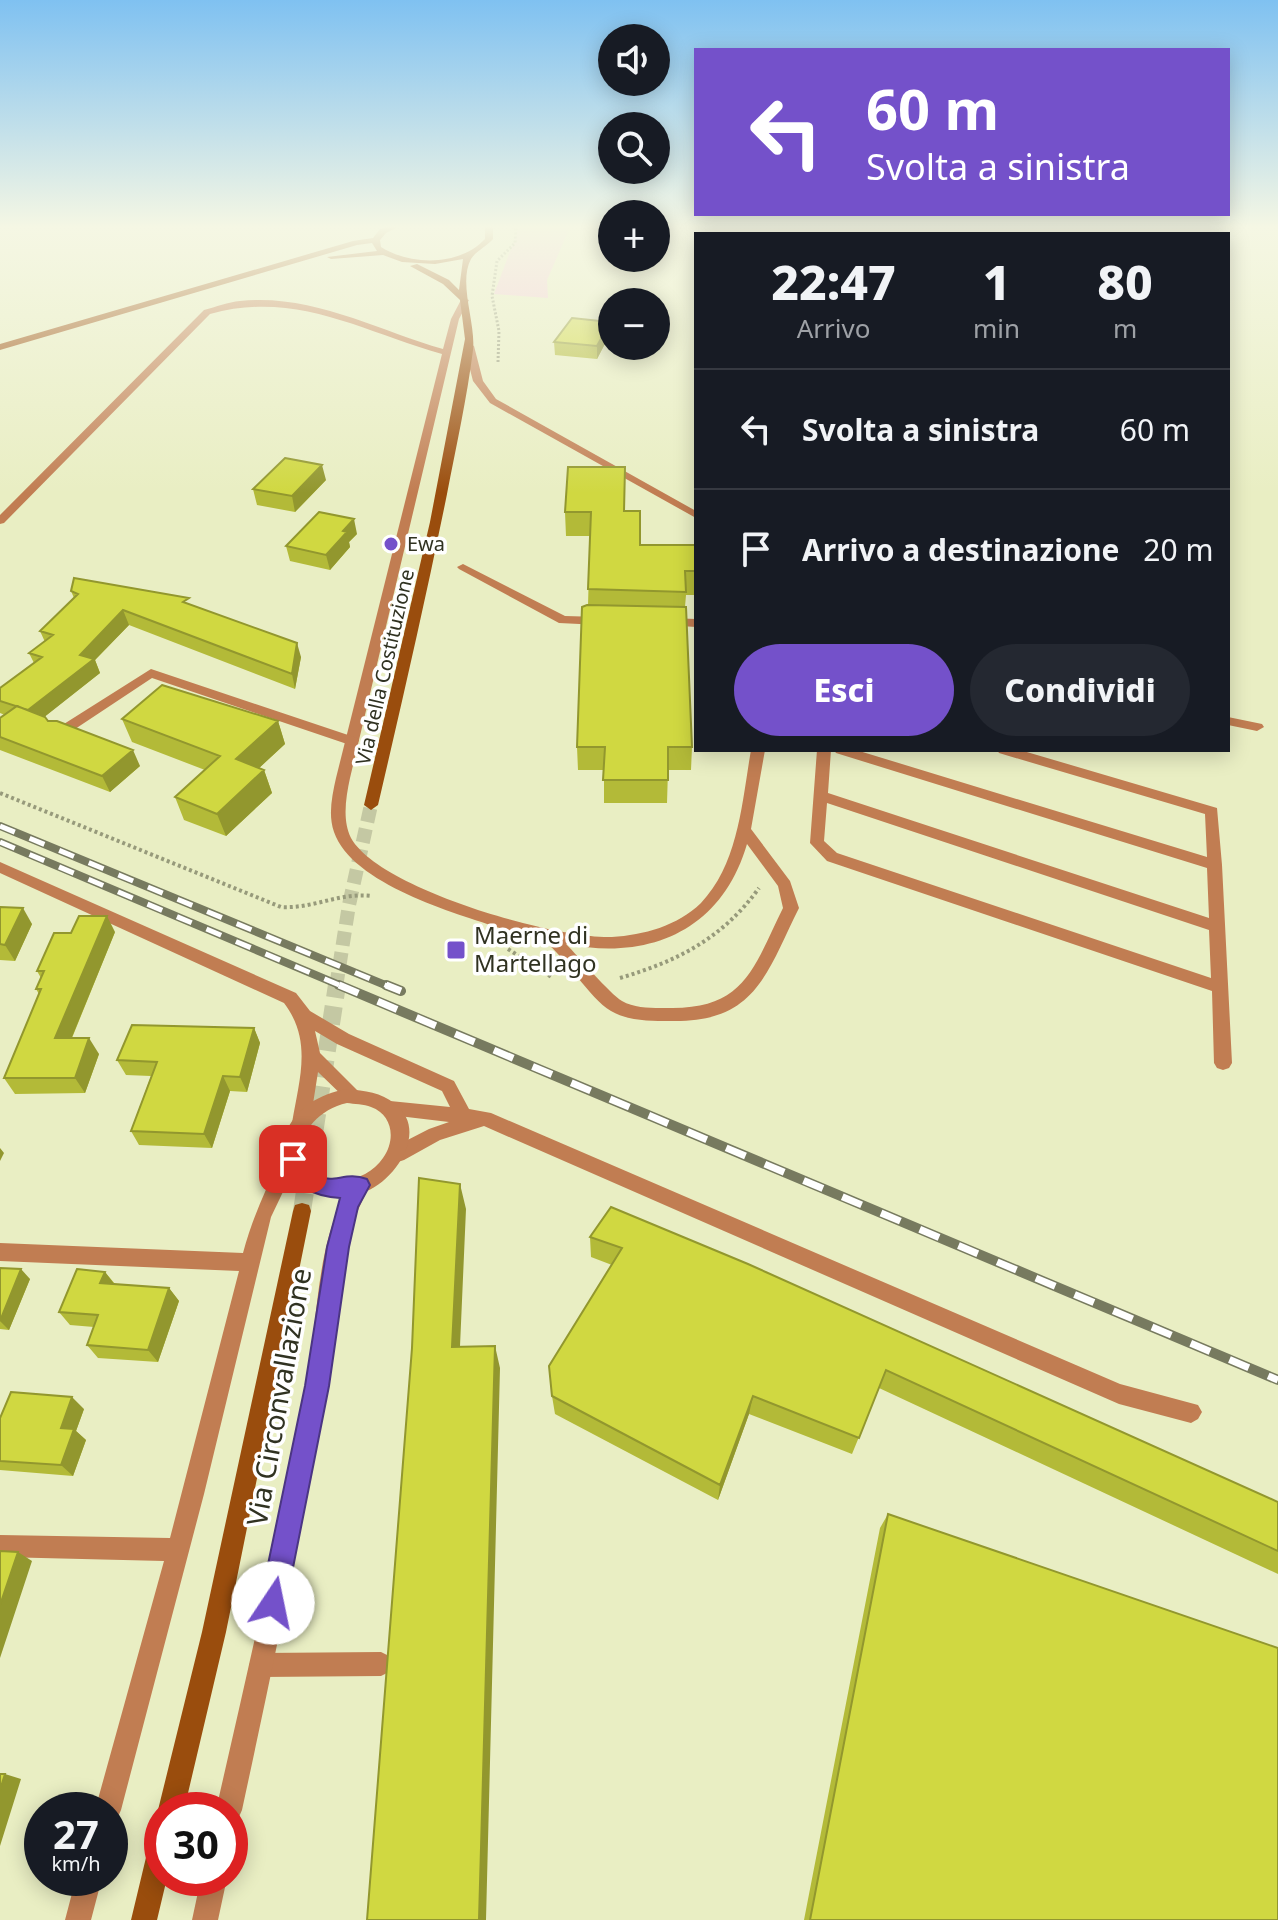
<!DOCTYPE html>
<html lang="it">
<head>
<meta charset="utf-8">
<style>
	body { margin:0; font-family:"Noto Sans",sans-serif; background:#242831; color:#f1f3f6; height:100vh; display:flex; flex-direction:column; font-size:30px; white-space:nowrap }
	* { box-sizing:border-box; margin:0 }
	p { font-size:26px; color:#9ea1a6 }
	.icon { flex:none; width:44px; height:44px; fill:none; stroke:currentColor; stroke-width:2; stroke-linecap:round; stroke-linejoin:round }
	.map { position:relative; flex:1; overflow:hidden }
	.sheet { position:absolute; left:694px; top:232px; width:536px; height:520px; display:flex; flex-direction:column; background:#171b24; border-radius:0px; box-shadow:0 4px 20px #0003 }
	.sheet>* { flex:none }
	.guide { position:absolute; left:694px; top:48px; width:536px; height:168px; border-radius:0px; box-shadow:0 4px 20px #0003; background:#7451ca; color:#fff; overflow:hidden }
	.buttons { position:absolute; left:598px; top:24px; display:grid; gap:16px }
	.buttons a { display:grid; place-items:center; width:72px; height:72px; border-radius:50%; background:#171b24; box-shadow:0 4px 20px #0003; font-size:40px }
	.speed { position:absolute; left:24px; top:1792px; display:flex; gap:16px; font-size:40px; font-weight:700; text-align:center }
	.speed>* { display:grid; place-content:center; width:104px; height:104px; border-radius:50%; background:#171b24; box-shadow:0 4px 20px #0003; line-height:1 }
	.speed small { font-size:20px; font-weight:400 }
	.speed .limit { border:12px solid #d22; background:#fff; color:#111 }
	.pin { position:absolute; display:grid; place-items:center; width:68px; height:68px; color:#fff; margin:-34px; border-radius:16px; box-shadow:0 4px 12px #0006 }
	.me { position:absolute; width:88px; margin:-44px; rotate:11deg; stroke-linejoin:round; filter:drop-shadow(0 0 6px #0008) }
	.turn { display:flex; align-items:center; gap:28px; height:168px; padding:0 40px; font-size:36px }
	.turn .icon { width:104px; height:104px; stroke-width:2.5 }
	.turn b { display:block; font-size:56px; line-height:68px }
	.eta { display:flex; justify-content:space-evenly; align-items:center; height:136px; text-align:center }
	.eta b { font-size:48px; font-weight:800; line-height:56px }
	.primary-button { display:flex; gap:16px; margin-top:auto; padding:16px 40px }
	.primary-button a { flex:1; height:92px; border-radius:48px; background:#7451ca; color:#fff; font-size:32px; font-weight:800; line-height:92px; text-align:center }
	.primary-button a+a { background:#242831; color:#f1f3f6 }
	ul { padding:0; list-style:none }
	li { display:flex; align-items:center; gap:24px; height:120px; padding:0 40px; border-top:2px solid #363941 }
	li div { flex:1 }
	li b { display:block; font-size:30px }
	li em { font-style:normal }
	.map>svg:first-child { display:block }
	.green { fill:#f6c8da }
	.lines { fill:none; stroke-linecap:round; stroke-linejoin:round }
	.secondary-tunnel-far1 { stroke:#c4c8a3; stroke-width:14; stroke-dasharray:14 7; stroke-linecap:butt }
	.secondary-tunnel { stroke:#c4c8a3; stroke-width:18; stroke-dasharray:18 9; stroke-linecap:butt }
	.path-far1 { stroke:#979a7b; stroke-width:3; stroke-dasharray:2 2; stroke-linecap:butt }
	.path { stroke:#979a7b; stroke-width:4; stroke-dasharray:3 3; stroke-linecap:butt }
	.service { fill:#c17d52; fill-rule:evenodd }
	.minor { fill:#c17d52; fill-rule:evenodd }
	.secondary { fill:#9a4d0d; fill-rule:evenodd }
	.rail-far1-casing { stroke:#777a5f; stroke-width:8 }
	.rail-casing { stroke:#777a5f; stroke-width:10 }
	.rail-far1 { stroke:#fff; stroke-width:5; stroke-dasharray:16; stroke-linecap:butt }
	.rail { stroke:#fff; stroke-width:7; stroke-dasharray:21; stroke-linecap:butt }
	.wall { fill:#b3ba38 }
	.shaded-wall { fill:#92972e }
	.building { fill:#d0d841; stroke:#92972e; stroke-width:2 }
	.route { fill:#7451ca; stroke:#4b3583; stroke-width:2 }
	.poi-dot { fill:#7451ca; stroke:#fff; stroke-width:3 }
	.labels { text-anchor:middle; stroke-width:7; stroke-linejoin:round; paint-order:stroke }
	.far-poi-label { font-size:20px; fill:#303221; stroke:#fff; text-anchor:start }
	.far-street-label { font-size:20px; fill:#303221; stroke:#fff }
	.poi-label { font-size:24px; fill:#303221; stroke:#fff; text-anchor:start }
	.near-street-label { font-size:28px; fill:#303221; stroke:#fff }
</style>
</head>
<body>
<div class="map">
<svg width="1278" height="1920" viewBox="0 0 1278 1920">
	<rect width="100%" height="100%" fill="#e9eec3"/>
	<path class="green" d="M520,225H571L547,280L548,298L494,294Z"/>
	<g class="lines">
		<path class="secondary-tunnel-far1" d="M336,987L349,905L371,805"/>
		<path class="secondary-tunnel" d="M302,1211L337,985"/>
		<path class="path-far1" d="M498,362L499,331L492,296L497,261L515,243L516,225"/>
		<path class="path" d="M0,793L281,907C313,909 340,892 372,896
			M508,949L553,978
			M620,978C678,961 723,938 759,888"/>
		<path class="service" d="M462,298L469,300L459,319L350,778C346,797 342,820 351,838C379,889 555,939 612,937C644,935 677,926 701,903C739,863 742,801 751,750H765L751,829L790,881L799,908C766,974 756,1023 670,1021C651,1021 628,1021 611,1011C589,998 565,956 544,941C534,934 515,932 503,929C454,913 352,884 334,832C328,815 332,796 336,778L442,354C361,331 296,290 210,314L4,523L0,524V515L204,310C216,307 228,302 240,301C311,293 377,330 443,349L451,319ZM747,844L778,886L783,908C754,966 746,1009 670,1008C655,1008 636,1009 622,1001C609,993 579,957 566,944C650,961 722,930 747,844Z
			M469,343L474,346L483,381L496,399L696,511V518L490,403L473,381L464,346Z
			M463,564L565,616L600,617L606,621L600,625L559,623L459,569L457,567Z
			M668,618L696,619V627L664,625V619Z
			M1228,717L1262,724L1264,727L1257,731L1228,725Z
			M817,750H831L828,793L1209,918L1207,868L836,753L834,750H856L1207,857L1205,814L999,753L997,750H1020L1217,808L1222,865L1232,1063L1229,1068L1223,1070L1217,1068L1214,1063L1212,991L827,861L810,843ZM827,803L1209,930L1211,978L837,853L824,841Z
			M0,862L296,993L310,1011L349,1034L454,1081L469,1109L491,1113L1120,1384L1198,1405L1202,1412L1198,1419L1191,1423L1119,1404L484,1126L440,1140L404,1160L398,1162L392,1160L389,1154L392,1148L429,1129L449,1122L390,1115L384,1113L381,1108L384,1103L390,1101L450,1107L442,1091L337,1044L315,1031L320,1053L363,1096L360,1101L354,1103L348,1101L318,1072L310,1123L307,1128L301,1131L295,1128L292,1123C299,1080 313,1041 284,1003L0,873Z
			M381,1652L389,1656L393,1664L389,1672L381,1676L261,1677L253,1673L249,1665L253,1657L261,1653Z"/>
		<path class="minor" d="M151,669L357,738L359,741L352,745L347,744L152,678L66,735H56V729Z
			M347,1089C365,1091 381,1092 395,1104C429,1130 396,1179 367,1191C334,1253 339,1325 326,1392C301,1532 272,1671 242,1810L238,1819L230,1822V1810H216C248,1669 281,1529 306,1387C318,1324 315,1254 344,1196C323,1196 304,1193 291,1175L271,1217L204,1494L121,1810L117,1819L110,1822V1810H95L164,1561L0,1557V1535L170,1538L239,1271L0,1261V1243L243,1253C252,1219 265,1191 280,1160C284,1152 282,1144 285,1135C295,1108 319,1094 347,1089ZM347,1103C354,1104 364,1104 371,1107C393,1115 396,1140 383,1158C374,1171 358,1180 342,1180C277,1179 297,1114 347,1103Z
			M76,1878H102L91,1920H65Z
			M201,1878H227L218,1920H192Z"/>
		<path class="secondary" d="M392,225H402L386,233L380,240L381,247C411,266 460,266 485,239V225H493V239C487,246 475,252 471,259C458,283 476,323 473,350C467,398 456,447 447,494C426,598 402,702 378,805L371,810L364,805L430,522L465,339L460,300L443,284L410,266L417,264L449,280L459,290L463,259L435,264L402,262L383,255L331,259L327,257L377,251L372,243L357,245L0,350V344L353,241L373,238L380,229Z
			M302,1203L309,1205L311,1211L226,1632L184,1810H162V1819L158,1810L202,1632L293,1211L295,1205Z
			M162,1832V1878H167L157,1920H131L149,1845L153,1836Z"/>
		<g class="rail-far1-casing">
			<path id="rail-far1" d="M0,826L390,987
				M0,842L344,987"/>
		</g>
		<g class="rail-casing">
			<path id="rail" d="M339,985L1278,1380
				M386,985L401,991"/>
		</g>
		<use href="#rail-far1" class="rail-far1"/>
		<use href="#rail" class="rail"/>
	</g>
	<path class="wall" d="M610,334L597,359L555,355L554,342Z
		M326,480L295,512L257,505L253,489Z
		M625,511L640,545H696V595H686L685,607L692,747L691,770H668L667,803H604V770H578L577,747L588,605L590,536H566L565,512Z
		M357,534L349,542L350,547L330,570L290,561L286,546Z
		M71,591L192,605L301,657L295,689L129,625L95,660L100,673L45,716L48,721L140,766L110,792L0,750V718L5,715L0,713V688L34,663L29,653L45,642L40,631L74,598Z
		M122,719L278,721L285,744L259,768L264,770L272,793L226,836L184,820L175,797L205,770L132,742Z
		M0,907L32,924L15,961L0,960Z
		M115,932L72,1038L99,1054L85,1093L15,1094L4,1078L39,994L36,989L41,978L37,971Z
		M254,1028L260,1043L247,1092L230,1091L212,1148L139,1145L131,1131L151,1076L126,1075L117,1060Z
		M611,1207L1278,1502V1574L879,1388L852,1454L749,1414L718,1500L555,1414L552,1396L612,1265L591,1257L590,1237Z
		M0,1268L30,1279L9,1330L0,1329Z
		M105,1272L115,1284L169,1288L179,1301L158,1362L98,1358L87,1345L94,1327L70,1325L59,1312Z
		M84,1409L76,1431L86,1440L73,1476L0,1470V1418Z
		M888,1514L1278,1920H804L880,1528Z"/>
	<path class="shaded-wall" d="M610,322V334L597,359V346Z
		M322,465L326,480L295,512L292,496Z
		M354,519L357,534L349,542L350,547L330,570L326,555L343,531Z
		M123,610L129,625L95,660L100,673L33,726L26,711Z
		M297,643L301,657L295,689L292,674Z
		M278,721L285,744L244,782L236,759Z
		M133,750L140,766L110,792L102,776Z
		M264,770L272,793L226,836L217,814Z
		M23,908L32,924L15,961L5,945Z
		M107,916L115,932L65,1054L55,1038Z
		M254,1028L260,1043L247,1092L240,1077Z
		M89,1038L99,1054L85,1093L75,1078Z
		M223,1076L230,1091L212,1148L204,1134Z
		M0,1148L4,1153L0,1161Z
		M460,1184L466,1209L459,1369L452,1347Z
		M21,1269L30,1279L9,1330L0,1321Z
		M105,1272L115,1285L100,1283Z
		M169,1288L179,1301L158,1362L148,1350Z
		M495,1346L500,1368L486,1920H479Z
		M753,1396L749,1414L718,1500L720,1485Z
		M72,1397L84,1409L76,1431L86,1440L73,1476L61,1465V1428Z
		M18,1552L32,1561L0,1658V1605Z
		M5,1774L21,1779L0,1846V1790Z"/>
	<path class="building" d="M572,318L610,322L597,346L554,342Z
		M285,458L322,465L292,496L253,489Z
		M568,467H625L624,511H640V545H696V571H685L686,592L588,589L591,512H565Z
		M319,512L354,519L343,531L347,532L326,555L286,546Z
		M74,578L189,598L183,602L297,643L292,674L123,610L80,655L94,659L28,710L0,701V688L42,657L29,653L53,635L40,631L78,594L71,591Z
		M587,605L686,607L692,747H668V780H603L605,747H577L582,607Z
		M162,685L278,721L236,759L264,770L217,814L175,797L220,756L122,719Z
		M17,706L45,717L48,721H57L133,750L102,776L0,737V718Z
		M0,907L23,908L5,945L0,944Z
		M79,916H107L55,1038H89L75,1078H4L41,989H36L44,971H37L54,933H71Z
		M132,1025L254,1028L240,1077L223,1076L204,1134L131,1131L157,1062L117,1060Z
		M419,1178L460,1184L452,1347L495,1346L479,1920H367L412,1348Z
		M611,1207L748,1264L1278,1502V1551L886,1370L859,1438L753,1396L720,1485L552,1396L549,1366L622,1248L590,1237Z
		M0,1268L21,1269L0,1321Z
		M77,1269L105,1272L100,1283L169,1288L148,1350L87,1345L98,1315L59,1312Z
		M11,1392L72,1397L61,1428L74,1429L61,1465L0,1461V1418Z
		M888,1514L1278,1648V1920H810Z
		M0,1551L18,1552L0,1605Z
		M0,1774H5L0,1790Z"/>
	<linearGradient id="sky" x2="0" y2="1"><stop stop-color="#7fc1f1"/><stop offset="0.46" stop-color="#f5f7e4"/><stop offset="1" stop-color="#f5f7e4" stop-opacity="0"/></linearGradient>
	<rect width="1278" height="493" fill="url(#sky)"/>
	<path class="route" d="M293,1150L300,1153C325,1198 337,1168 367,1179L370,1185L358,1207L349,1247L329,1386L286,1603L283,1612L273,1616L264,1612L260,1603L305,1386L327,1247L340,1198C311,1196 295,1186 282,1159L285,1153Z"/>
	<g class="poi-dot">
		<circle cx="391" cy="544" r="8"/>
		<rect x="446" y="940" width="20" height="20" rx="4"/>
	</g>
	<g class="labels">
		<g class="far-poi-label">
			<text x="407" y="551">Ewa</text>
		</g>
		<g class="far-street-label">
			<text transform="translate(385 667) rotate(-77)" y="7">Via della Costituzione</text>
		</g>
		<g class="poi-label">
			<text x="474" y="944">Maerne di<tspan x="474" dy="28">Martellago</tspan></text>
		</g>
		<g class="near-street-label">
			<text transform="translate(279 1397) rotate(-80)" y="10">Via Circonvallazione</text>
		</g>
	</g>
</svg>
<div class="buttons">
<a><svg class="icon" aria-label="sound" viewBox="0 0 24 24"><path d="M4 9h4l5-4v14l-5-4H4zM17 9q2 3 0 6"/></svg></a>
<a><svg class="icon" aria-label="search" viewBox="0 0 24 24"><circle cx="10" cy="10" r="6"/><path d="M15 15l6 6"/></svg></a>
<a>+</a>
<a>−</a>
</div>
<div class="speed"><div>27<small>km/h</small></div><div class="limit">30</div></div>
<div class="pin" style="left:293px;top:1159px;background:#d93025"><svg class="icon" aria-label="arrive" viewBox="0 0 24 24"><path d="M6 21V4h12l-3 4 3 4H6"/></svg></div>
<svg class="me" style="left:273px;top:1603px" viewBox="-20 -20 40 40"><circle r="19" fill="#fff"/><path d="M0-13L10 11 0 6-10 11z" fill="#7451ca"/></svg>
<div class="guide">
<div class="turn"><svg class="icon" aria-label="left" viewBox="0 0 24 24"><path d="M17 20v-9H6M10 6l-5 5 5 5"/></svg><div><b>60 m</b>Svolta a sinistra</div></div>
</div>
<section class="sheet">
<div class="eta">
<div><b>22:47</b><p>Arrivo</p></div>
<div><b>1</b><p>min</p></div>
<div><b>80</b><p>m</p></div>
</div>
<ul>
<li><svg class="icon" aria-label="left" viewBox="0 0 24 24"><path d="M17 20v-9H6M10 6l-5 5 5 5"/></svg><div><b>Svolta a sinistra</b></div><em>60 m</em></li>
<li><svg class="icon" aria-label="arrive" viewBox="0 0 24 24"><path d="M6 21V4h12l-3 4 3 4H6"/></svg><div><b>Arrivo a destinazione</b></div><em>20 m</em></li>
</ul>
<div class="primary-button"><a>Esci</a><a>Condividi</a></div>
</section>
</div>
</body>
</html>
